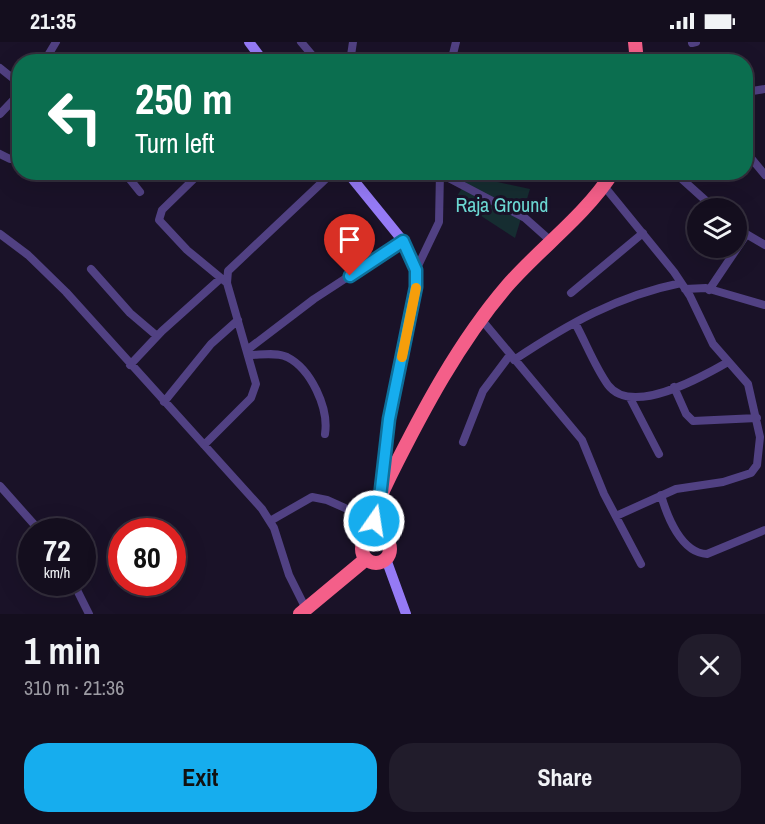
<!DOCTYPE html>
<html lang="en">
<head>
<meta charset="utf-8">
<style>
	body { margin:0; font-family:"Archivo Narrow",sans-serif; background:#211c2b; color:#f1f3f6; height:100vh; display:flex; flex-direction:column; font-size:22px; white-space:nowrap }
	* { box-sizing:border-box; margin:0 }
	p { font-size:20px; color:#9d9ca4 }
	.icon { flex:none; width:33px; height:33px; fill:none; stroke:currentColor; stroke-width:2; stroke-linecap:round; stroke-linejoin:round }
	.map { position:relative; height:572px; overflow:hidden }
	.sheet { display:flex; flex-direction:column; background:#140e1e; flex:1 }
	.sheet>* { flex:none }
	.banner { position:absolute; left:12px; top:12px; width:741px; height:126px; border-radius:24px; box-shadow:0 6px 24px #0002,0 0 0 2px #332e3c; background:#0b6e4f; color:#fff; overflow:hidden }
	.tools { position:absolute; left:687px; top:156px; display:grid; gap:12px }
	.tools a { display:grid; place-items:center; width:60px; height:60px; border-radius:50%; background:#140e1e; box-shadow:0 6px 24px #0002,0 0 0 2px #332e3c; font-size:30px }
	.speed { position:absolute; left:18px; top:476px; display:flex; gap:12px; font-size:30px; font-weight:700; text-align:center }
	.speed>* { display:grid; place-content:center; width:78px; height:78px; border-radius:50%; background:#140e1e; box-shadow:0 6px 24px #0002,0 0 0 2px #332e3c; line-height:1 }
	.speed small { font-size:15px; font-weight:400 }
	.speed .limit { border:9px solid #d22; background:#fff; color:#111 }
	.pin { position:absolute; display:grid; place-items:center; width:51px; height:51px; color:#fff; margin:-62px -26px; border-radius:50% 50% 50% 0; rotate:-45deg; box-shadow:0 0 6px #0007 }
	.pin .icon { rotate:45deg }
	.me { position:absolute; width:66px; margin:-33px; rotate:13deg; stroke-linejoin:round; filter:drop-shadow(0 0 4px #0008) }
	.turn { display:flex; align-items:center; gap:21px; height:126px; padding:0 24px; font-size:27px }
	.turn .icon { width:78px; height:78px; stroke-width:2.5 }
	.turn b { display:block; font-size:42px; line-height:51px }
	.round { display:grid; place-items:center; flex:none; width:63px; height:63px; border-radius:24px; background:#211c2b }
	.headline { display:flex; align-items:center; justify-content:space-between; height:102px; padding:0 24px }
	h1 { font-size:36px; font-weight:700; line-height:45px }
	.cta { display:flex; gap:12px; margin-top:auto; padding:12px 24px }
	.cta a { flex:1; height:69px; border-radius:24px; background:#16adee; color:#111; font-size:24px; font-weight:700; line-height:69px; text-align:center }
	.cta a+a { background:#211c2b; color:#f1f3f6 }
	.status { display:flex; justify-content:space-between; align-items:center; height:42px; padding:0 30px; background:#140e1e; direction:ltr }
	.status svg { height:16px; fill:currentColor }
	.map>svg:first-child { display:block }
	.green { fill:#162d31 }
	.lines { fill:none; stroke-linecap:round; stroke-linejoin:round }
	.street { stroke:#514183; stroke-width:8 }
	.secondary { stroke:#957af5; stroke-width:10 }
	.highway { stroke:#f45f89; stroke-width:14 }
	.route-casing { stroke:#0e709b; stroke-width:15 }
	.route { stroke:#16adee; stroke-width:10 }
	.slow { stroke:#f59e0b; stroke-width:10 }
	.labels { text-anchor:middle; stroke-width:6; stroke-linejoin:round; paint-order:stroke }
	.park-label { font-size:20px; fill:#6cd8d3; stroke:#1a1228 }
</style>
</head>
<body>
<div class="status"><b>21:35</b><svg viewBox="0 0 49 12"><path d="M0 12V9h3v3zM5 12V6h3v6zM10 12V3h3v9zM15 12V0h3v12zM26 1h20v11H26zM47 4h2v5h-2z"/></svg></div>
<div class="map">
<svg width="765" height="572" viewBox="0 0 765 572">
	<rect width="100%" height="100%" fill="#1a1228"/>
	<path class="green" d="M470,134L530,147L515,196L455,157Z"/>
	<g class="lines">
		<path class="street" d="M301,0L318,20
			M692,1L696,0
			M44,20L56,0
			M350,20L353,0
			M451,20L456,0
			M0,26L20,42
			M746,50L765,47
			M0,72L20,51
			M746,110L765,133
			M0,112L10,117L20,114
			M124,130L140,150
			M201,130L162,168L159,178L187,208L227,241
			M674,130L714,166
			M441,132L525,176L552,200
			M604,144L674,230L690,254L713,302L748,342L760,395L757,423L751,431L723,440L676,447L616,474
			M736,186L765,203
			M0,192L28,213L66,250L262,467L274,486L289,533L306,567
			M91,227L130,271L157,294
			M416,228L439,180L440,130
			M685,247L706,246L764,263
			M709,248L746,193
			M571,251L643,191
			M481,277L582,398L604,452L641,522
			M575,281C586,301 595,325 608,343C632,375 702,335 728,320
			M247,308L314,257L403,199
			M249,313C261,313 276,310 287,315C311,327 329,366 325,392
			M514,318C568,282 617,254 681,241
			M130,323L162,289L220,237
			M674,345L686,372L693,379L757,376
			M630,356L659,412
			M164,360L211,302L238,278
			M463,400L483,349L510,313
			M204,403L251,356L256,342L227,241L228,229L333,130
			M0,444L40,489
			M661,453C667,474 681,511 707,512L765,488
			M270,479L312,455L327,458L374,479
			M73,540L89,572"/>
		<path class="secondary" d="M249,0L264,20
			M347,130L403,199L416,228L413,264L389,377L381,449
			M386,517L406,572"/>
		<path class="highway" d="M635,0L637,20
			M362 507a14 14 0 1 1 28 0a14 14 0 1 1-28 0Z
			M370,494L380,455L390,434C423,368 459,300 507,244C541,205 584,175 613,130
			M300,572L366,517"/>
	</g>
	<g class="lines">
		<g class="route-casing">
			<path id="route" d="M350,234L403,199L416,228V245L389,377L380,455L374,479"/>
		</g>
		<use href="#route" class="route"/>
		<path class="slow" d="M402,315L416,246"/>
	</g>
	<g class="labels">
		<g class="park-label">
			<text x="502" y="170">Raja Ground</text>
		</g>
	</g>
</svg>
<div class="tools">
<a><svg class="icon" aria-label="layers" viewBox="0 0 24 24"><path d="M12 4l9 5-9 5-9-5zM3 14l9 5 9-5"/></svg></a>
</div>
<div class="speed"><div>72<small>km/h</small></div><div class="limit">80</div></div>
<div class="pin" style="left:350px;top:234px;background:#d93025"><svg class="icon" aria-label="arrive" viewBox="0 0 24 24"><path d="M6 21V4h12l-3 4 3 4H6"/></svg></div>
<svg class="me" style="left:374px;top:479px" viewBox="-20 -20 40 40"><circle r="17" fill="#16adee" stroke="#fff" stroke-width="3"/><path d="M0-11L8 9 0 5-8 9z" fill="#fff"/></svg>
<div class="banner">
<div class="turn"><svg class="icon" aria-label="left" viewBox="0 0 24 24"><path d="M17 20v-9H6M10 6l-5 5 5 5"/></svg><div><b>250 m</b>Turn left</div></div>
</div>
</div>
<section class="sheet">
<div class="headline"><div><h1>1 min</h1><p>310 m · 21:36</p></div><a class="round"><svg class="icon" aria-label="close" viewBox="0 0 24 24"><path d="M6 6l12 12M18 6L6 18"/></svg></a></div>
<div class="cta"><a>Exit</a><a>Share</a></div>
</section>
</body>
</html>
